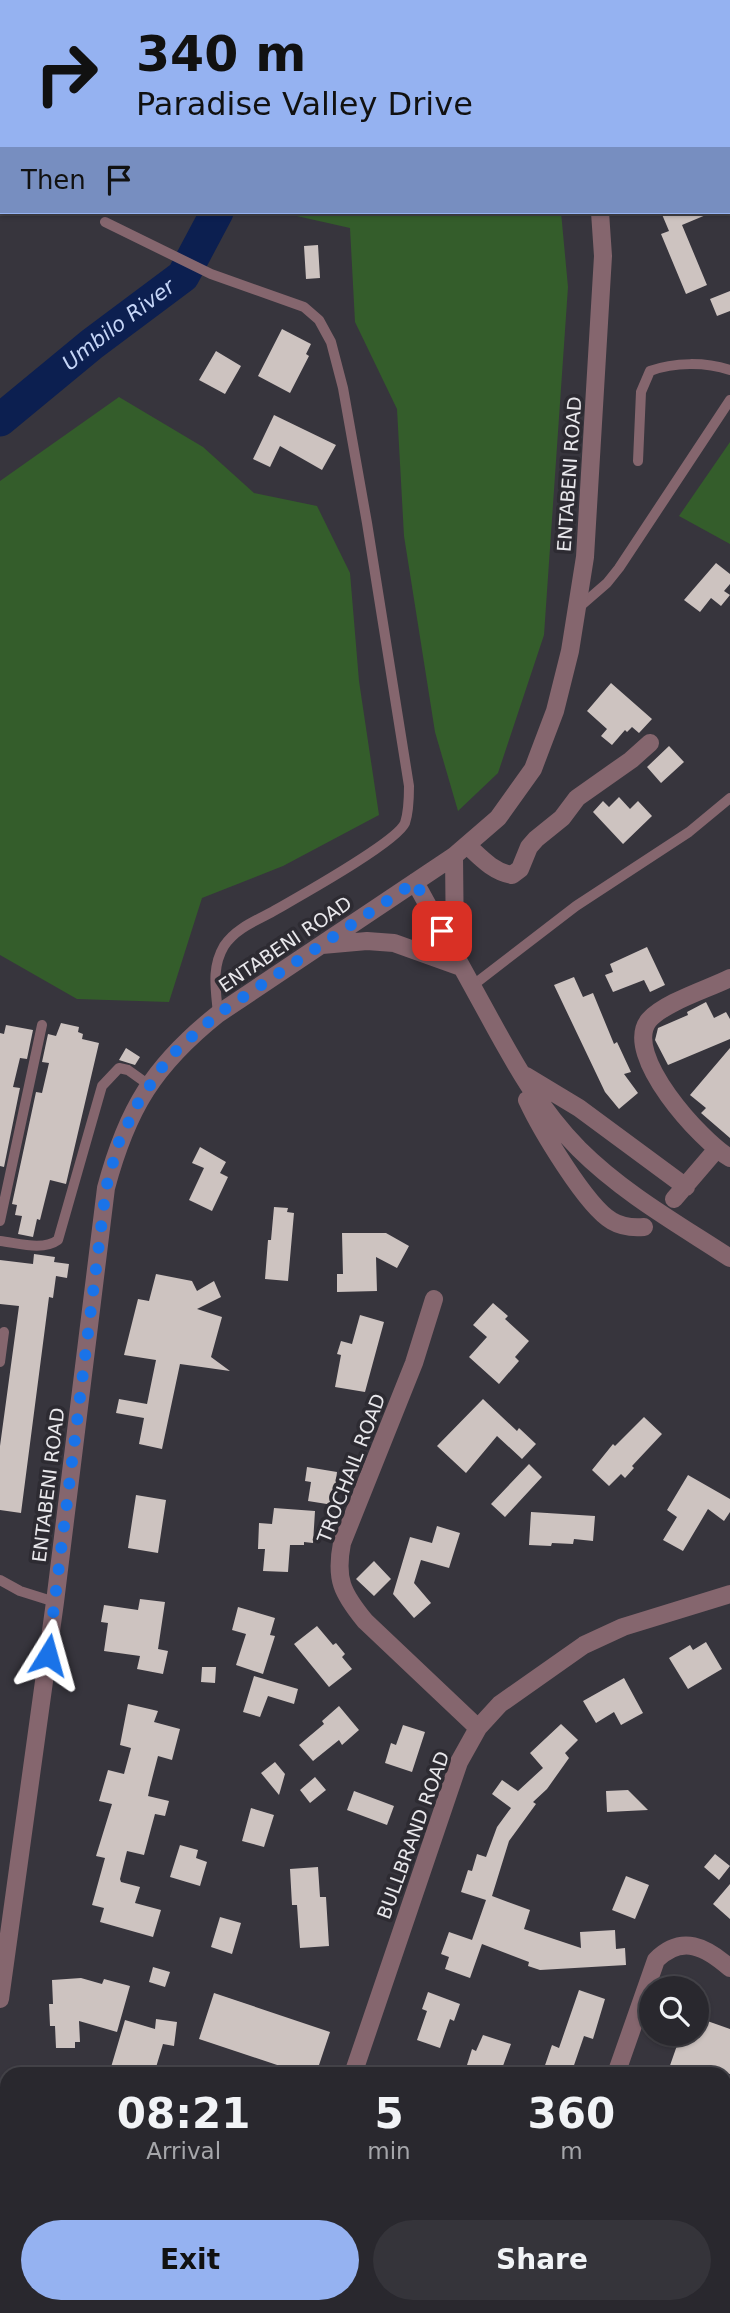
<!DOCTYPE html>
<html lang="en">
<head>
<meta charset="utf-8">
<style>
	body { margin:0; font-family:"DejaVu Sans",sans-serif; background:#35343a; color:#f1f3f6; height:100vh; display:flex; flex-direction:column; font-size:26px; white-space:nowrap }
	* { box-sizing:border-box; margin:0 }
	p { font-size:23px; color:#a5a6aa }
	.icon { flex:none; width:38px; height:38px; fill:none; stroke:currentColor; stroke-width:2; stroke-linecap:round; stroke-linejoin:round }
	.map { position:relative; flex:1; overflow:hidden }
	.drawer { position:absolute; left:0px; top:2067px; width:732px; height:247px; display:flex; flex-direction:column; background:#29282e; border-radius:21px 21px 0 0; box-shadow:0 2px 5px #0004,0 0 0 2px #45444a }
	.drawer>* { flex:none }
	.guide { position:absolute; left:0px; top:0px; width:732px; height:214px; box-shadow:0 2px 5px #0004,0 0 0 2px #45444a; background:#95b2f1; color:#111; overflow:hidden }
	.tools { position:absolute; left:639px; top:1976px; display:grid; gap:14px }
	.tools a { display:grid; place-items:center; width:70px; height:70px; border-radius:50%; background:#29282e; box-shadow:0 2px 5px #0004,0 0 0 2px #45444a; font-size:35px }
	.pin { position:absolute; display:grid; place-items:center; width:60px; height:60px; color:#fff; margin:-30px; border-radius:14px; box-shadow:0 4px 10px #0006 }
	.me { position:absolute; width:77px; margin:-38px; rotate:8deg; stroke-linejoin:round; filter:drop-shadow(0 0 5px #0008) }
	.turn { display:flex; align-items:center; gap:24px; height:147px; padding:0 21px; font-size:32px }
	.turn .icon { width:91px; height:91px; stroke-width:2.5 }
	.turn b { display:block; font-size:49px; line-height:60px }
	.then { display:flex; align-items:center; height:66px; padding:0 21px; background:#0003; gap:14px; font-size:26px }
	.eta { display:flex; justify-content:space-evenly; align-items:center; height:119px; text-align:center }
	.eta b { font-size:42px; font-weight:700; line-height:49px }
	.primary-button { display:flex; gap:14px; margin-top:auto; padding:14px 21px }
	.primary-button a { flex:1; height:80px; border-radius:42px; background:#95b2f1; color:#111; font-size:28px; font-weight:700; line-height:80px; text-align:center }
	.primary-button a+a { background:#35343a; color:#f1f3f6 }
	.map>svg:first-child { display:block }
	.green { fill:#345d2b }
	.lines { fill:none; stroke-linecap:round; stroke-linejoin:round }
	.river { stroke:#0c1f50; stroke-width:33 }
	.building { fill:#cdc3c0 }
	.lane { stroke:#85666e; stroke-width:10 }
	.street { stroke:#85666e; stroke-width:18 }
	.route { stroke:#1a73e8; stroke-width:12; stroke-dasharray:0 21.6 }
	.labels { text-anchor:middle; stroke-width:7; stroke-linejoin:round; paint-order:stroke }
	.street-label { font-size:19px; fill:#e8e7eb; stroke:#2d2b32 }
	.water-label { font-size:21px; font-style:italic; fill:#c5d5f7; stroke:#2d2b32 }
</style>
</head>
<body>
<div class="map">
<svg width="730" height="2313" viewBox="0 0 730 2313">
	<rect width="100%" height="100%" fill="#37353d"/>
	<path class="green" d="M327,0H497L498,2H327Z
		M279,212H561L568,287L544,635L498,773L458,811L435,732L404,536L397,409L355,322L350,228Z
		M119,397L203,447L254,493L317,506L350,573L359,681L379,815L283,866L202,898L169,1002L77,999L0,955V481Z
		M730,442V544L679,516Z"/>
	<g class="lines">
		<g class="river">
			<path d="M281,0V2"/>
			<path id="s1" d="M0,420L92,344L183,276L217,212"/>
		</g>
	</g>
	<path class="building" d="M661,212H713L682,225L707,285L686,294L661,234L669,231Z
		M318,245L320,278L306,279L304,246Z
		M730,291V311L717,316L710,299Z
		M282,329L311,344L306,354L309,356L290,393L258,376Z
		M216,351L241,366L225,394L199,380Z
		M274,415L336,445L322,470L280,446L270,467L253,459Z
		M716,563L730,574V584L724,591L730,595L721,606L711,598L700,612L684,600Z
		M611,683L652,719L639,733L632,727L627,732L625,730L612,745L601,736L607,729L587,711Z
		M669,746L684,762L661,783L647,767Z
		M619,797L630,809L638,801L652,816L623,844L593,812L603,801L609,807Z
		M647,947L665,985L650,992L644,980L613,992L605,975L613,972L610,964Z
		M574,977L583,997L593,993L614,1044L617,1042L631,1072L624,1074L638,1093L619,1109L605,1092L554,985Z
		M706,1002L714,1018L726,1012L730,1019V1039L668,1065L655,1040L658,1028L688,1015L687,1012Z
		M61,1023L79,1027L78,1032L83,1034L82,1039L99,1043L66,1184L50,1180L40,1220L37,1219L33,1237L18,1234L22,1216L15,1215L17,1205L12,1204L36,1092L42,1093L49,1063L42,1062L48,1034L56,1036Z
		M6,1025L33,1030L27,1059L20,1058L13,1087L20,1088L4,1167L0,1166V1033L4,1034Z
		M126,1048L140,1057L135,1065L119,1060Z
		M730,1048V1138L701,1113L706,1108L690,1095Z
		M200,1147L226,1162L220,1173L228,1177L212,1211L189,1200L204,1168L192,1163Z
		M274,1207L288,1208L287,1212L294,1213L288,1281L265,1279L268,1240H271Z
		M342,1233H386L409,1246L397,1268L376,1257L377,1291L337,1292V1274H343Z
		M34,1254L55,1257L54,1262L69,1264L67,1278L56,1276L53,1298L49,1297L21,1513L0,1510V1446L19,1306L0,1304V1260L33,1264Z
		M156,1274L192,1281L197,1291L214,1281L221,1297L197,1309L222,1317L211,1357L230,1371L180,1364L162,1449L139,1444L144,1418L116,1413L119,1399L147,1404L156,1360L124,1355L138,1299L149,1301Z
		M493,1303L508,1316L505,1319L529,1341L515,1357L519,1361L499,1384L469,1357L487,1337L473,1325Z
		M360,1315L384,1322L365,1392L335,1387L341,1355L337,1354L341,1341L352,1344Z
		M483,1399L517,1431L519,1428L536,1444L522,1459L497,1436L466,1473L437,1446Z
		M644,1417L662,1434L632,1466L634,1468L625,1478L621,1474L609,1486L592,1470L613,1444L615,1446Z
		M529,1464L542,1477L505,1517L491,1504Z
		M307,1467L337,1472L333,1505L308,1501L311,1482L305,1481Z
		M688,1475L730,1499V1512L724,1521L708,1509L683,1551L663,1540L677,1517L667,1510Z
		M136,1495L166,1500L158,1553L128,1548Z
		M274,1508L315,1511L313,1543L304,1542V1545H290L288,1572L263,1571L265,1549H258L259,1523L272,1524Z
		M531,1512L595,1516L593,1541L574,1539L573,1544L552,1543L551,1546L529,1545Z
		M437,1526L460,1533L449,1568L421,1560L414,1583L431,1603L414,1618L393,1594L410,1537L432,1543Z
		M374,1561L391,1579L374,1596L356,1579Z
		M140,1599L165,1602L158,1649L168,1651L163,1674L137,1669L140,1656L104,1651L108,1623L101,1622L104,1605L138,1610Z
		M238,1607L275,1618L270,1635L275,1636L263,1674L236,1665L246,1634L232,1630Z
		M317,1626L333,1645L336,1643L345,1654L342,1657L352,1669L329,1687L294,1644Z
		M706,1642L722,1669L688,1689L669,1658L690,1645L693,1650Z
		M202,1667H216L215,1683L201,1682Z
		M254,1676L298,1689L294,1704L268,1696L260,1717L243,1712Z
		M624,1678L643,1713L621,1725L614,1712L596,1723L583,1701Z
		M128,1704L158,1711L154,1722L180,1729L172,1760L158,1756L150,1787L148,1796L169,1801L165,1816L155,1814L144,1855L127,1851L120,1879L121,1882L140,1887L135,1903L161,1910L153,1937L100,1922L104,1908L92,1905L105,1858L96,1856L112,1804L99,1801L108,1770L124,1774L131,1748L120,1745Z
		M339,1706L359,1730L342,1745L339,1740L313,1761L299,1745L324,1724L322,1721Z
		M561,1724L578,1740L565,1753L569,1758L547,1789L533,1802L536,1804L509,1841L492,1896L530,1910L524,1929L581,1948L580,1932L615,1930L616,1949L625,1948L626,1965L540,1970L528,1966L529,1962L482,1944L470,1978L445,1969L449,1957L441,1954L449,1932L475,1941L472,1940L486,1900L461,1892L468,1870L472,1871L477,1854L486,1857L497,1827L511,1808L492,1794L502,1780L518,1791L543,1768L530,1753Z
		M403,1725L425,1732L412,1772L385,1763L391,1743L396,1745Z
		M275,1762L285,1774L279,1795L261,1773Z
		M315,1777L326,1790L310,1803L300,1790Z
		M628,1790L648,1810L607,1812L606,1791Z
		M354,1791L394,1806L387,1825L347,1810Z
		M251,1808L274,1815L264,1847L242,1841Z
		M180,1845L198,1850L196,1858L207,1862L200,1886L170,1877Z
		M715,1854L730,1866L719,1880L704,1867Z
		M318,1867L320,1897H326L329,1946L300,1948L297,1905H292L290,1869Z
		M626,1876L649,1885L635,1919L612,1910Z
		M730,1884V1919L713,1904Z
		M220,1917L241,1923L232,1954L211,1947Z
		M153,1967L170,1972L165,1987L149,1982Z
		M81,1978L102,1984L104,1979L130,1986L117,2032L79,2021L80,2042H75V2048H56L55,2026H50L49,2004H53L52,1980Z
		M579,1990L605,1999L593,2039L584,2036L571,2074H542L552,2045L559,2048Z
		M428,1992L460,2004L454,2021L450,2019L440,2048L417,2040L427,2011L422,2009Z
		M214,1993L330,2032L316,2074H304L199,2039Z
		M696,2017L730,2029V2074H667L681,2034H696Z
		M156,2019L177,2022L174,2046L163,2044L154,2074H109L125,2020L155,2029Z
		M483,2035L511,2044L500,2074H491L467,2065L472,2049L476,2051Z"/>
	<g class="lines">
		<path class="lane" d="M59,0V2
			M0,119H2
			M105,222L211,274L304,307L319,320L331,342L343,388L367,523L409,786C409,798 409,811 405,823C396,843 296,898 272,912C255,921 235,929 224,946C211,968 216,990 218,1014
			M638,461L641,392L650,371C674,362 706,362 730,370
			M577,609L607,583L619,568L730,400
			M472,986L576,906L689,832L730,798
			M0,1221L42,1025
			M0,1241C18,1243 43,1251 58,1240L102,1086L119,1068L128,1070L149,1085
			M0,1362L4,1332
			M0,1580L20,1591L55,1602"/>
		<path class="street" d="M542,0L543,2
			M467,845C480,857 493,872 512,875L520,869L529,847L536,839L562,818L577,798L631,760L650,743
			M454,856L455,951
			M415,882C439,926 463,969 487,1013C513,1061 540,1110 579,1149C623,1193 678,1224 730,1258
			M322,945L367,941L394,943L461,967
			M730,978C708,989 665,1002 649,1020C621,1054 702,1142 730,1158
			M526,1076L579,1108L686,1187
			M527,1100C540,1128 586,1206 612,1221C622,1227 632,1228 644,1227
			M674,1199L716,1150
			M434,1299L414,1363L342,1543C335,1579 342,1593 365,1621L478,1728
			M0,1999L55,1602L106,1188C127,1109 154,1065 218,1014L454,856L498,818L533,769L555,711L570,651L585,557L603,256L600,212
			M353,2074L459,1762L478,1728L500,1704L584,1645L623,1627L730,1594
			M616,2074L656,1960C682,1934 706,1947 730,1968
			M724,2305H730
			M254,2313L266,2306"/>
	</g>
	<g class="lines">
		<path class="route" d="M48,1655L106,1188L118,1144L138,1103L167,1060L182,1045L218,1014L415,882L442,931"/>
	</g>
	<g class="labels">
		<g class="street-label">
			<text transform="translate(569 474) rotate(-86)" y="7">ENTABENI ROAD</text>
			<text transform="translate(285 944) rotate(-34)" y="7">ENTABENI ROAD</text>
			<text transform="translate(351 1468) rotate(-69)" y="7">TROCHAIL ROAD</text>
			<text transform="translate(48 1485) rotate(-83)" y="7">ENTABENI ROAD</text>
			<text transform="translate(413 1835) rotate(-70)" y="7">BULLBRAND ROAD</text>
		</g>
		<g class="water-label">
			<text dy="7" stroke="none"><textPath href="#s1" startOffset="152">Umbilo River</textPath></text>
		</g>
	</g>
</svg>
<div class="tools">
<a><svg class="icon" aria-label="search" viewBox="0 0 24 24"><circle cx="10" cy="10" r="6"/><path d="M15 15l6 6"/></svg></a>
</div>
<div class="pin" style="left:442px;top:931px;background:#d93025"><svg class="icon" aria-label="arrive" viewBox="0 0 24 24"><path d="M6 21V4h12l-3 4 3 4H6"/></svg></div>
<svg class="me" style="left:48px;top:1655px" viewBox="-20 -20 40 40"><path d="M0-17L14 15 0 8-14 15z" fill="#1a73e8" stroke="#fff" stroke-width="4"/></svg>
<div class="guide">
<div class="turn"><svg class="icon" aria-label="right" viewBox="0 0 24 24"><path d="M7 20v-9h11M14 6l5 5-5 5"/></svg><div><b>340 m</b>Paradise Valley Drive</div></div>
<div class="then">Then<svg class="icon" aria-label="arrive" viewBox="0 0 24 24"><path d="M6 21V4h12l-3 4 3 4H6"/></svg></div>
</div>
<section class="drawer">
<div class="eta">
<div><b>08:21</b><p>Arrival</p></div>
<div><b>5</b><p>min</p></div>
<div><b>360</b><p>m</p></div>
</div>
<div class="primary-button"><a>Exit</a><a>Share</a></div>
</section>
</div>
</body>
</html>
